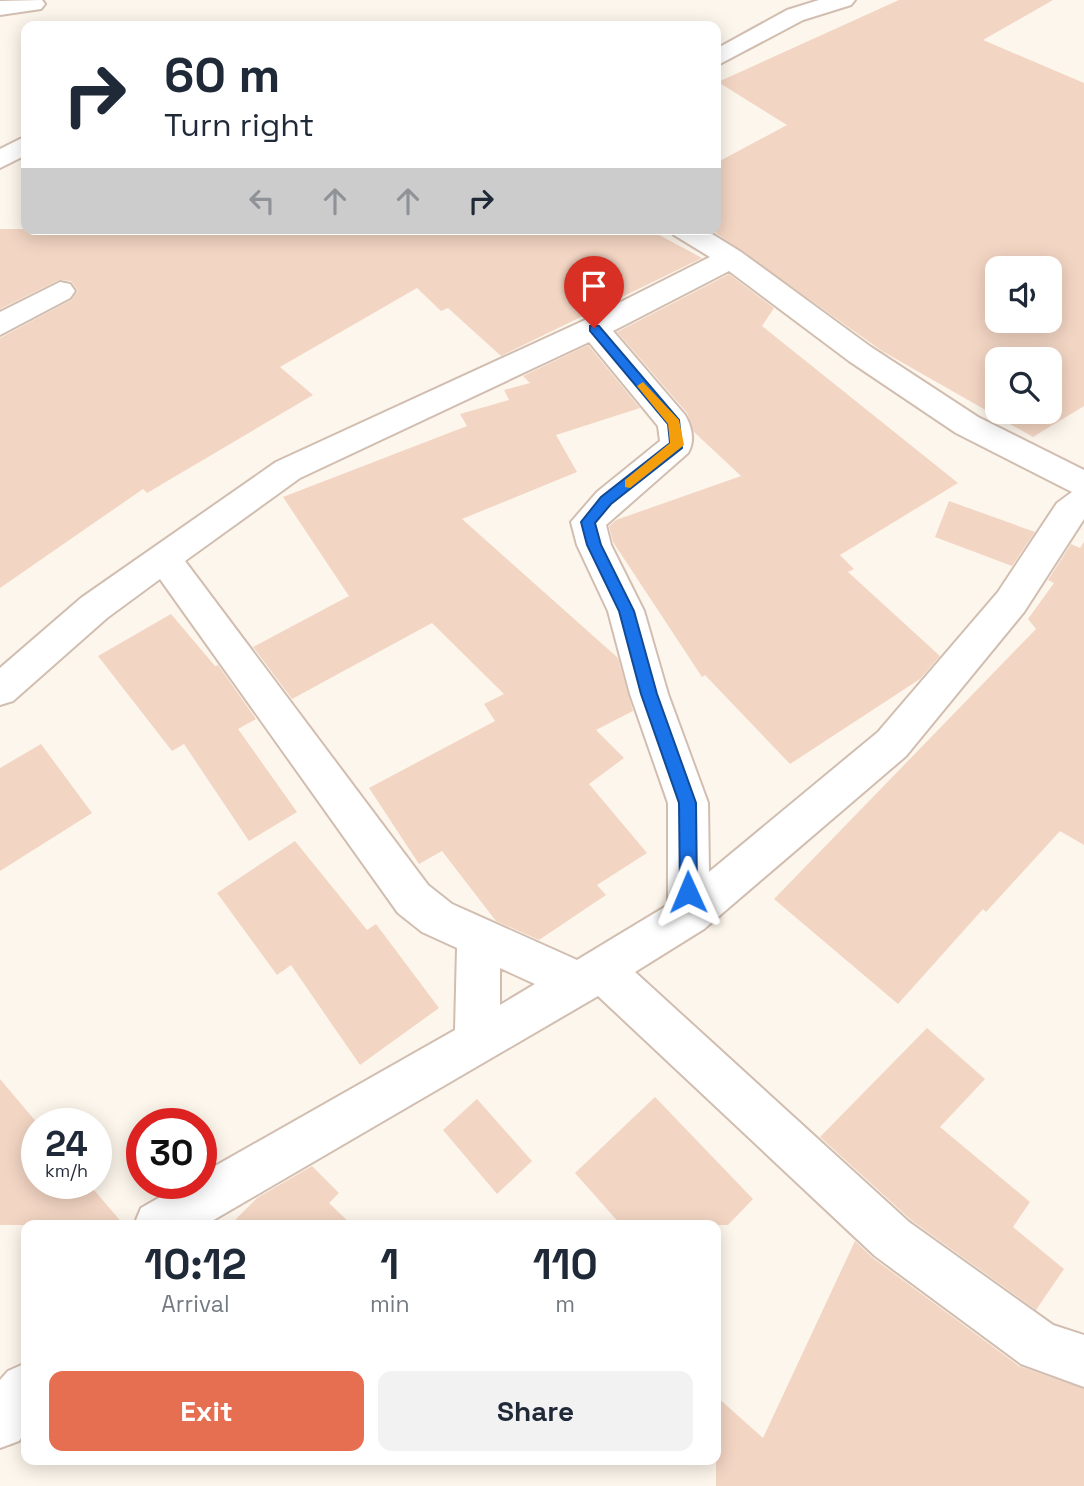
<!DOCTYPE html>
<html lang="en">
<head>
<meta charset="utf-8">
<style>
	body { margin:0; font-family:"Space Grotesk",sans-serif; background:#f2f2f3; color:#1f2937; height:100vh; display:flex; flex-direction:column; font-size:26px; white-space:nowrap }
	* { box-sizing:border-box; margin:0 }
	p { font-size:23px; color:#747a83 }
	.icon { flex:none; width:38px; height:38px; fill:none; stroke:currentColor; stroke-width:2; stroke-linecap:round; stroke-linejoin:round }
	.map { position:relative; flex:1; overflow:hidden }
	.panel { position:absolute; left:21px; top:1220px; width:700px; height:245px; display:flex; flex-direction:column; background:#fff; border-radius:14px; box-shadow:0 4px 18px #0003 }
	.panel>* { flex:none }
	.banner { position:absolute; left:21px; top:21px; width:700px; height:214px; border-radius:14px; box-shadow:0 4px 18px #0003; background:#fff; color:#1f2937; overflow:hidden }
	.controls { position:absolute; left:985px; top:256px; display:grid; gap:14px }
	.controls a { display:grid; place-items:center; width:77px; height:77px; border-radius:14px; background:#fff; box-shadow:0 4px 18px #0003; font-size:35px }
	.speed { position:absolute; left:21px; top:1108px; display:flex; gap:14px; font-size:35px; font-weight:700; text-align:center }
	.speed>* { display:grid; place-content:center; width:91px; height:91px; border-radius:50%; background:#fff; box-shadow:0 4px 18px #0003; line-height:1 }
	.speed small { font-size:18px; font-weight:400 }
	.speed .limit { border:10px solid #d22; background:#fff; color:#111 }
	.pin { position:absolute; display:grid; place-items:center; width:60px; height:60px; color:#fff; margin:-72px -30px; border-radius:50% 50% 50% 0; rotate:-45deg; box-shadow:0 0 7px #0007 }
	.pin .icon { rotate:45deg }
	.me { position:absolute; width:77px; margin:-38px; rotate:359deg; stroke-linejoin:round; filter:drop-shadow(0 0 5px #0008) }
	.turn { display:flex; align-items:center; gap:24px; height:147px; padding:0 28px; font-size:32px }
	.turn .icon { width:91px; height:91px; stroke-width:2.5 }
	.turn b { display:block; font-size:49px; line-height:60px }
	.lanes { display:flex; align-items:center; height:66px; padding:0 28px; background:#0003; justify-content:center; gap:35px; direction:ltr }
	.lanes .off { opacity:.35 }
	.eta { display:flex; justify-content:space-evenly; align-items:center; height:119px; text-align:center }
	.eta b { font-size:42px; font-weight:600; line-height:49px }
	.button { display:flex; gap:14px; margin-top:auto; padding:14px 28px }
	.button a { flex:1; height:80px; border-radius:14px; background:#e76f51; color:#fff; font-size:28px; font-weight:600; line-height:80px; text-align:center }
	.button a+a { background:#f2f2f3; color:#1f2937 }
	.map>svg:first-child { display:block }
	.building { fill:#f3d5c3; fill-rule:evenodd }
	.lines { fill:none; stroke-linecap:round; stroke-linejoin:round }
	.minor-casing { stroke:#d1beb0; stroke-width:4 }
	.minor { fill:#fff; fill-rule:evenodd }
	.route { fill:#1a73e8; stroke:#114b97; stroke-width:2 }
	.slow { fill:#f59e0b }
</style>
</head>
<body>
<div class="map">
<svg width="1084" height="1486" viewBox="0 0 1084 1486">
	<rect width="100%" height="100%" fill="#fdf6ec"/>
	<path class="building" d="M899,0H1053L983,40L1084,83V406L1033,437L882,351L716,233V163L787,125L718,82ZM998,268H1050V320H998ZM998,359H1050V411H998Z
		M0,229H648L702,258L501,356L448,308L441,311L417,288L280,367L313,395L147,493L143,489L0,588V338L71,300L78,291L71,281L59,280L0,309Z
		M729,274L774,308L762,326L958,483L840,555L854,569L848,572L940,656L920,679L790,764L705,675L702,677L613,542L609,526L616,520L741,476L694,432L687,413L617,332Z
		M588,345L640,408L556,435L577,472L462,519L618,658L633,711L596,730L624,758L589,784L647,853L597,885L606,895L539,940L496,921L442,851L419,864L369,788L495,721L484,704L504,694L432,623L292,699L253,647L349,596L283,497L467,426L460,414L509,400L504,390L530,383L523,376Z
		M949,501L1035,532L1012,566L935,537Z
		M1084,542V845L1060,831L986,912L983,909L898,1004L774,899L1036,629L1028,619L1054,583L1048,580L1071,544L1080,548Z
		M171,614L215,666L218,665L256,719L238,729L297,812L249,841L184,744L172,751L98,656Z
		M41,744L92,813L0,871V768Z
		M295,841L367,930L376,924L439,1008L360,1065L291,965L277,975L217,893Z
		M927,1028L985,1079L940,1127L1030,1202L1013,1227L1064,1269L1036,1310L911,1220L820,1137Z
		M0,1079L38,1124L37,1183H88L124,1225H0Z
		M655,1097L753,1199L728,1225H621L575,1173Z
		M477,1099L532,1161L497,1194L443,1130Z
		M312,1166L339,1193L329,1203L352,1225H230L257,1198Z
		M855,1241L873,1258L1019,1366L1084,1389V1486H716V1396L763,1438Z"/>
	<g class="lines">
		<g class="minor-casing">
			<path id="minor" d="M42,0L45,4L41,9L0,15V1Z
				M819,0H855L851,5L803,20L716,66V49L787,10Z
				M26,136V155L0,168V149Z
				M670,229H704L741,252L871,347L978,417L1084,470V519L1024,612L906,756L704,929L635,972L909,1222L1053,1325L1084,1335V1387L1021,1364L875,1256L598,996L205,1225H134L141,1208L185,1183H201V1174L455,1030L457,948L422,932L398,913L160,579L107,618L13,701L0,705V668L81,598L276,462L583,321L710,257L674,235ZM729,271L849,361L956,433L1072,492L1057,503L998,592L878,732L709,872L708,803L668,694L644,611L611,545L606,525L688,453C695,441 692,427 685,415L613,331ZM589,342L658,426L660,441L597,492L571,522L577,545L608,611L630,694L668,803V905L577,960L452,904L428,885L185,561L300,478ZM500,968L535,984L500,1005Z
				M60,282L70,284L75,291L70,298L0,335V312Z
				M26,1363V1431L19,1441L0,1448V1380L8,1371Z"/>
		</g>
		<use href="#minor" class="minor"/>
	</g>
	<path class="route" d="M590,326H599L679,420L682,448L611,504L595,523L601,545L634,611L657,694L696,803L697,892L688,900L680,892L679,803L641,694L619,611L587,545L581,522L601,497L670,443L668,424L590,331Z"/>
	<path class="slow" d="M643,382L679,420L684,445L630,488L625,487V480L670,443L668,424L637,386Z"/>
</svg>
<div class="controls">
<a><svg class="icon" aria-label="sound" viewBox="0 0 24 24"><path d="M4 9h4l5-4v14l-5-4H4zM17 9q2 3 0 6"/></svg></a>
<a><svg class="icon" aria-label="search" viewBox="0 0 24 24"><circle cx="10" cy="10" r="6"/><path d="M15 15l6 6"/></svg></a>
</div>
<div class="speed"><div>24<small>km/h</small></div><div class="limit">30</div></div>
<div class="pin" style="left:594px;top:328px;background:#d93025"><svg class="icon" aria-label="arrive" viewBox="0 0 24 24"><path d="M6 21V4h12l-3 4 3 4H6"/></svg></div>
<svg class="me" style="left:688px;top:892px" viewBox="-20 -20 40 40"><path d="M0-17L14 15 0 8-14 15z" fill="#1a73e8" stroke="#fff" stroke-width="4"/></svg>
<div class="banner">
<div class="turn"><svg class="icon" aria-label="right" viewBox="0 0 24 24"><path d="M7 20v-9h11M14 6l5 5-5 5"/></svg><div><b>60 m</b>Turn right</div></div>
<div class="lanes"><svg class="icon off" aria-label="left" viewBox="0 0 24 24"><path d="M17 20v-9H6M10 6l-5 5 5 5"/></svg><svg class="icon off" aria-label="ahead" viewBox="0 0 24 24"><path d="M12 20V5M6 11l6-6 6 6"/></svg><svg class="icon off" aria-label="ahead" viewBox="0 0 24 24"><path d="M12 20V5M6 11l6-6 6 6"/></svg><svg class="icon" aria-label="right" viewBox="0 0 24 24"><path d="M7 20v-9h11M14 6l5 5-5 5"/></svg></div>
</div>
<section class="panel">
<div class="eta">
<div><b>10:12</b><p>Arrival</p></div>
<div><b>1</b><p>min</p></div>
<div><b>110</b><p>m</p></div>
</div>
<div class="button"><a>Exit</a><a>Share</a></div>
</section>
</div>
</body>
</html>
